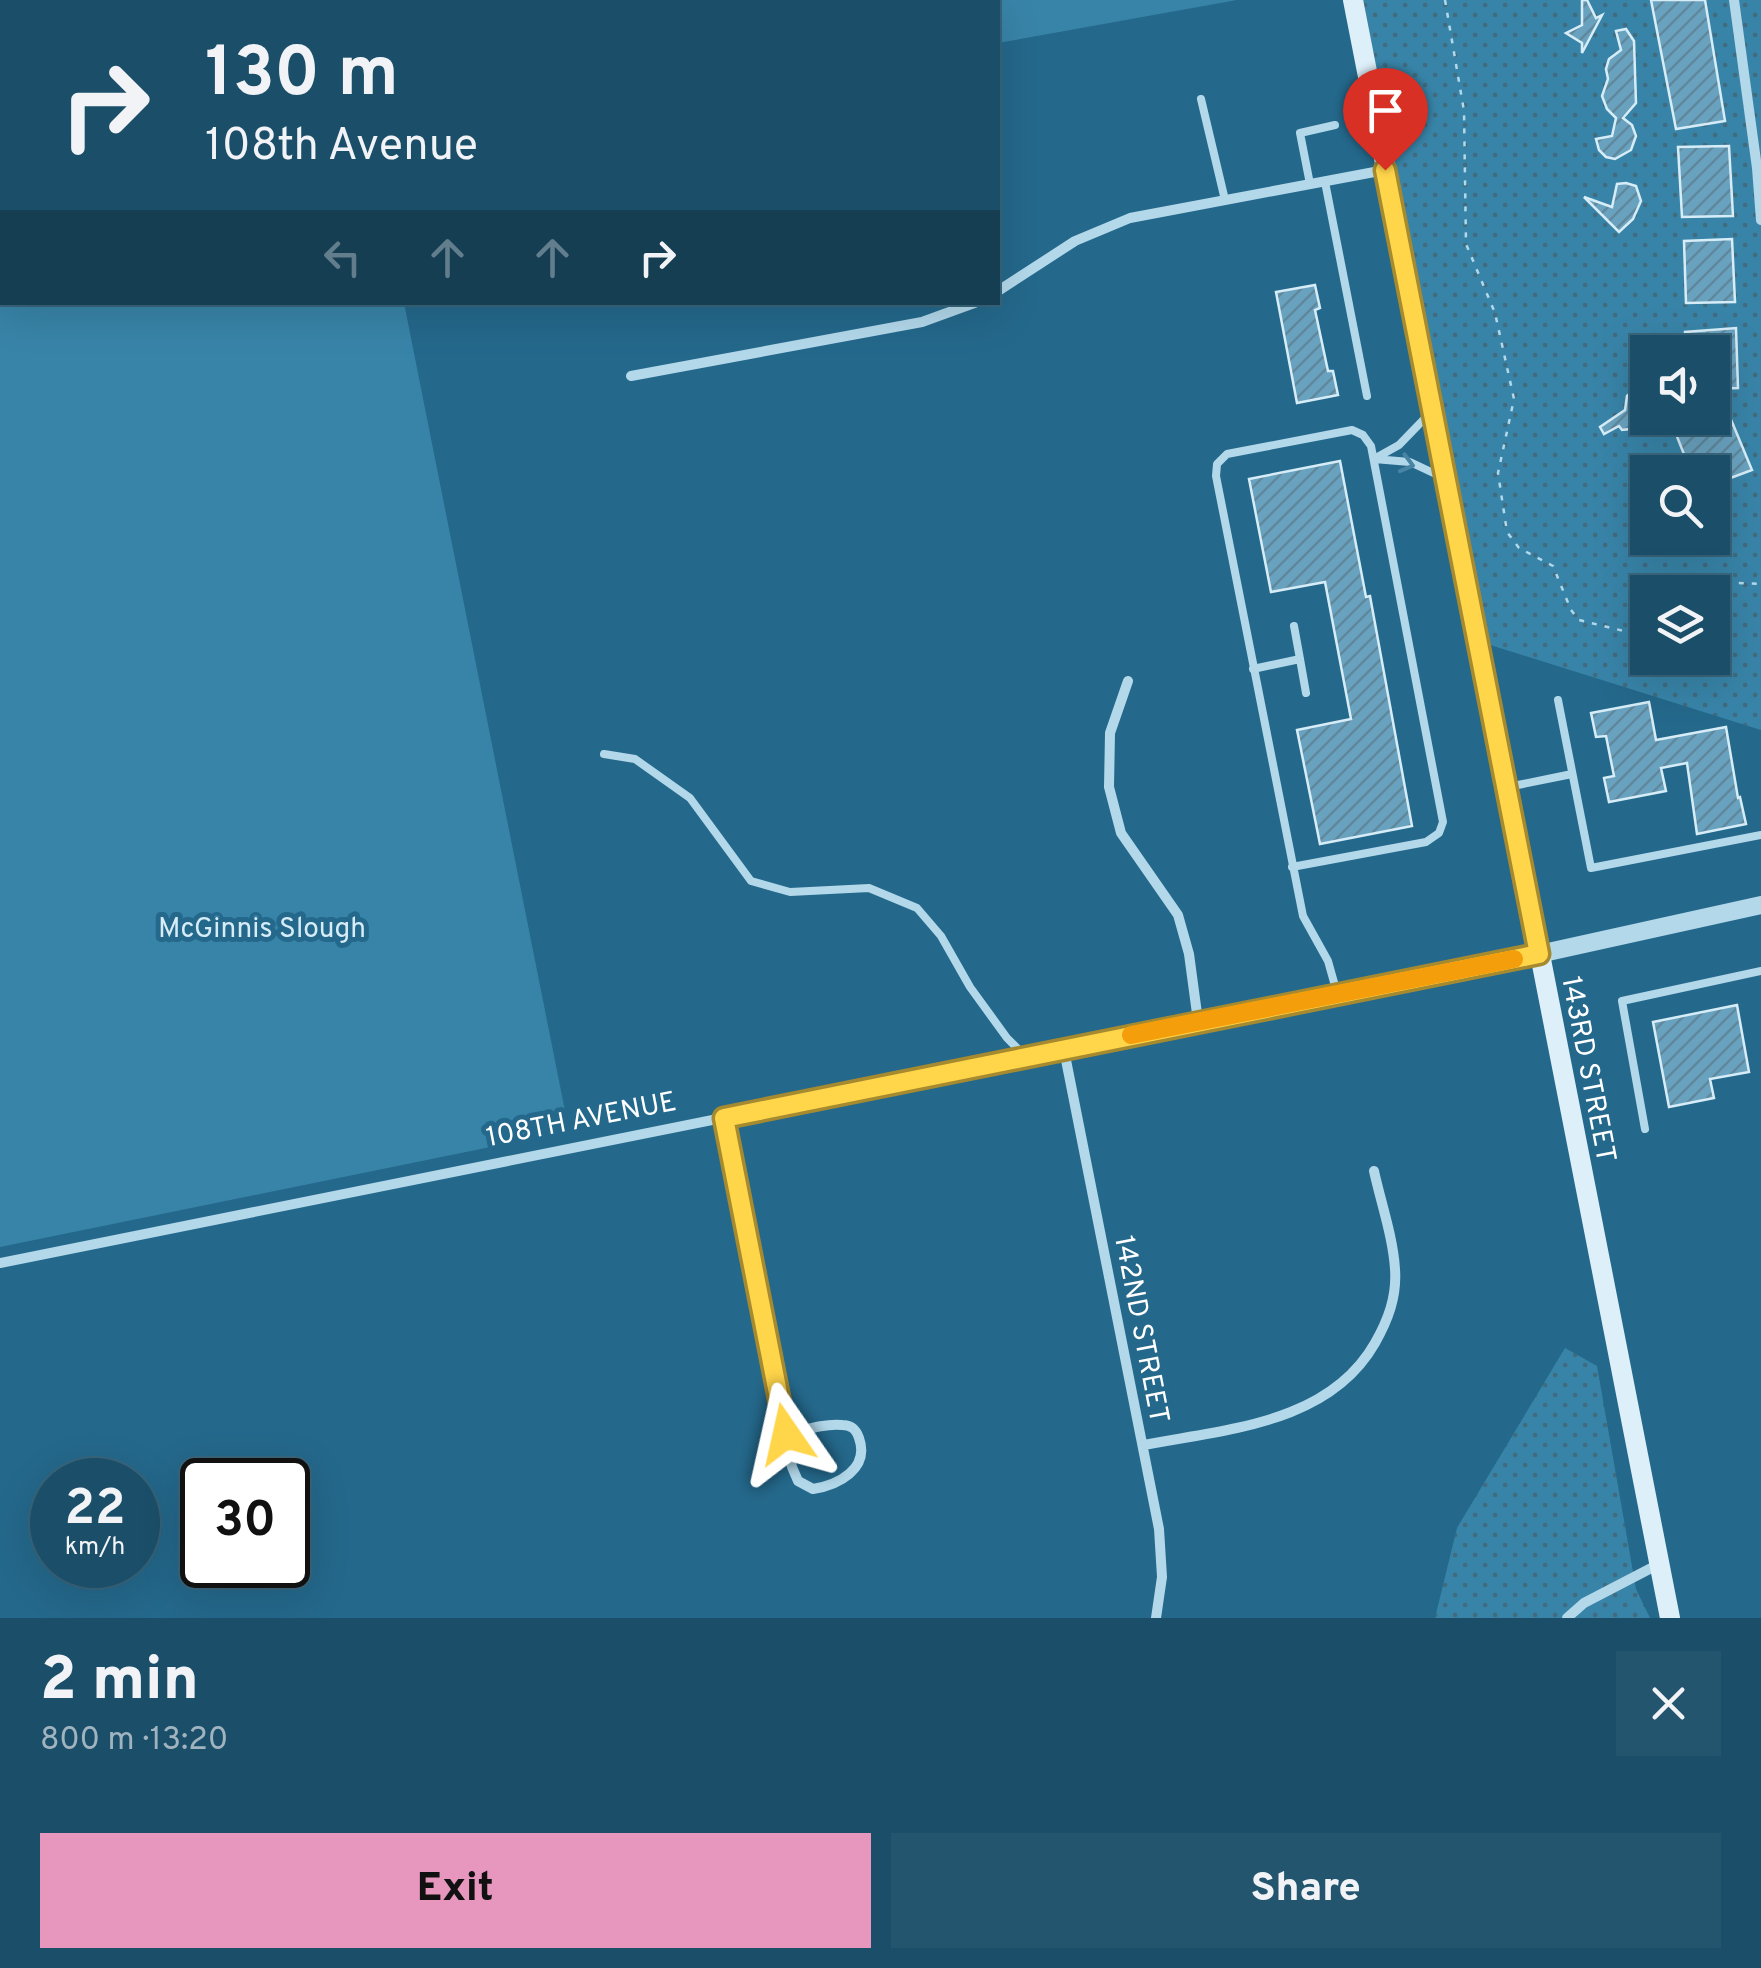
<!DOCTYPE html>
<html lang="en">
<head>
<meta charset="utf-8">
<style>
	body { margin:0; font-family:Overpass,sans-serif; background:#24556e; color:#f1f3f6; height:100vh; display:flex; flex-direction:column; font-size:38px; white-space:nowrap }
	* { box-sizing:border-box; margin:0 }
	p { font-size:32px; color:#a0b4c0 }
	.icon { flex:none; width:55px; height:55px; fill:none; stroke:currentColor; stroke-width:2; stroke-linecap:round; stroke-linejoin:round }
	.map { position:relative; height:1618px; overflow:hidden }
	.panel { display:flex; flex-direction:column; background:#1b4e68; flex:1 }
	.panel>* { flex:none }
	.guide { position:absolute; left:0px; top:0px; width:1000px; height:305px; box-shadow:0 10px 40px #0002,0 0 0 2px #39657c; background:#1b4e68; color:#f1f3f6; overflow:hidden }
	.tools { position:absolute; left:1630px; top:335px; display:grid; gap:20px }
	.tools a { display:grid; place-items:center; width:100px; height:100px; border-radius:0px; background:#1b4e68; box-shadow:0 10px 40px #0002,0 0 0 2px #39657c; font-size:50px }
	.speed { position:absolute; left:30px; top:1458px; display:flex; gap:20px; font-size:50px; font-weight:700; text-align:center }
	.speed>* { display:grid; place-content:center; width:130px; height:130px; border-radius:50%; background:#1b4e68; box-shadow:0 10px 40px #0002,0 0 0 2px #39657c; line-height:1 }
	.speed small { font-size:25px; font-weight:400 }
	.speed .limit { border:5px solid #111; border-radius:15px; background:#fff; color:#111 }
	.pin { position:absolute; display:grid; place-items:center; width:85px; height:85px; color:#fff; margin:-102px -42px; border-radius:50% 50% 50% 0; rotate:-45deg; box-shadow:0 0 10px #0007 }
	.pin .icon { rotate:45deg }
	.me { position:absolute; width:110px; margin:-55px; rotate:349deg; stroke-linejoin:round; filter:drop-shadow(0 0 8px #0008) }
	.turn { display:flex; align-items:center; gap:35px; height:210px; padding:0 40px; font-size:45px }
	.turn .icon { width:130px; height:130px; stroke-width:2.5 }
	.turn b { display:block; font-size:70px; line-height:85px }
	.lanes { display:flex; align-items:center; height:95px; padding:0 40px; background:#0003; justify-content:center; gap:50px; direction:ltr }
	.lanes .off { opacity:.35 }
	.round { display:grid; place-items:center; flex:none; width:105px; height:105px; border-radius:0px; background:#24556e }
	.head { display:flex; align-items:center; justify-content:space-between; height:170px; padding:0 40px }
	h1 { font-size:60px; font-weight:800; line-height:75px }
	.cta { display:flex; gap:20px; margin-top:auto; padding:20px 40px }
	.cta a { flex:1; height:115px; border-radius:0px; background:#e797bd; color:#111; font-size:40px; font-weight:800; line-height:115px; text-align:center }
	.cta a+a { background:#24556e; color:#f1f3f6 }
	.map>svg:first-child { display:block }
	.grass { fill:url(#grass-dots); fill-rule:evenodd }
	.green { fill:#3884a8 }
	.building { fill:url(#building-hatch); stroke:#d6edf8; stroke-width:2.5 }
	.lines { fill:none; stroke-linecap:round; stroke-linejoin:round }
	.path { stroke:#b2d8ea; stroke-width:2.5; stroke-dasharray:5 8; stroke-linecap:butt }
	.service { stroke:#b2d8ea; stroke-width:8 }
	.minor { stroke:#b2d8ea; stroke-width:10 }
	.tertiary { stroke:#b2d8ea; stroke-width:18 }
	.secondary { stroke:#ddeff8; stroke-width:20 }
	.oneway { stroke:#4884a3 }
	.route-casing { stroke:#a68a30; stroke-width:25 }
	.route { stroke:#ffd54a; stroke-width:18 }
	.slow { stroke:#f59e0b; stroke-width:18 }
	.labels { text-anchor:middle; stroke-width:10; stroke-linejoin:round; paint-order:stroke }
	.park-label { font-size:28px; fill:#d6edf8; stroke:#24688b }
	.street-label { font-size:28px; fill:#fff; stroke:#24688b }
</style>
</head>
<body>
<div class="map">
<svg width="1761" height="1618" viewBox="0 0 1761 1618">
	<defs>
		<pattern id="grass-dots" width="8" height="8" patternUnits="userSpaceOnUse" patternTransform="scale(2.5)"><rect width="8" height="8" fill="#3884a8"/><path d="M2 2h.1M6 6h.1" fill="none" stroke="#416b7f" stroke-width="1.8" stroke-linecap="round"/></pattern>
		<pattern id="building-hatch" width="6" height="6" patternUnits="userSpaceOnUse" patternTransform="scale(2.5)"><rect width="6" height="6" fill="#69a2bf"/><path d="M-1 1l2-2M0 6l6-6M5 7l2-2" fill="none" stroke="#60889c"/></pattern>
	</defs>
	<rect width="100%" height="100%" fill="#24688b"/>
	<path class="grass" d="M1361,0H1761V730L1484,643ZM1648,352H1712V418H1648ZM1648,472H1712V538H1648ZM1648,592H1712V658H1648Z
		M1565,1348L1597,1366L1636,1589L1650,1618H1435L1457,1528Z"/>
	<path class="green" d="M0,0H1237L998,43V2H2V302L404,303L569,1131L0,1247Z"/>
	<path class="building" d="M1582,0H1587L1596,18L1602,15L1582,53V43L1566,33L1582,25Z
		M1651,0H1705L1725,121L1676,129Z
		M1626,29L1634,41L1636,103L1623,118L1632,125L1636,136L1631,150L1615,159L1606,157L1599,150L1596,139L1612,136L1616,118L1607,109L1602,96L1608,79L1606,69L1609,59L1621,50L1616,31Z
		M1729,146L1733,216L1682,217L1678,147Z
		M1626,183L1636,186L1641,201L1633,219L1619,232L1584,197L1612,207L1617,184Z
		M1732,239L1735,302L1686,303L1684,241Z
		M1315,285L1320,308L1315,310L1328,371H1333L1338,395L1297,403L1276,292Z
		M1736,328L1738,388L1712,389V352H1685V332Z
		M1642,352L1648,356V386L1634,373L1630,363L1632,354Z
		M1634,390L1648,399V413L1632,420L1630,429L1622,430L1619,426L1604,434L1600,427L1625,410L1627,396Z
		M1727,410L1752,470L1712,485V472H1691L1674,429Z
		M1340,461L1366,597L1370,596L1412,826L1320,844L1297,730L1351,719L1325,582L1271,592L1249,479Z
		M1649,702L1656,740L1726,727L1738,798L1740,797L1746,824L1697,834L1687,763L1661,768L1666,791L1609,802L1604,778L1614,776L1606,736L1596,737L1591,713Z
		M1737,1005L1749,1072L1710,1079L1714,1098L1669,1107L1653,1022Z"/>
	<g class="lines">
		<path class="path" d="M1445,0L1464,111L1466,244L1495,313L1514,399L1498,473L1507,532L1519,548L1553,566L1571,610L1579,620L1648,637
			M1703,592L1717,582L1761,584"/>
		<path class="service" d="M1201,99L1225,200
			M1325,182L1367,396
			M1310,184L1300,133L1335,125
			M1429,414L1399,445L1374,459L1410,462L1444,478
			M1294,626L1300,659
			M1253,669L1300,659L1306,693
			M1558,700L1591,868L1761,835
			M604,754L635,759L690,798L751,881L790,892L869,888L917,908L941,936L970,987L1007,1038L1026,1057
			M1508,787L1572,774
			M1292,867L1426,842L1439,833L1443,822L1371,446L1363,435L1352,430L1227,454L1217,464L1216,476L1303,916L1328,961L1337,993
			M1645,1129L1622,1001L1761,971"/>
		<path class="minor" d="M1734,0L1757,168L1761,220
			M998,291L1075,241L1130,218L1385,170
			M631,376L922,322L977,302
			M1128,681L1110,733L1109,787L1121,833L1178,915L1189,954L1198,1021
			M1064,1050L1159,1529L1162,1577L1156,1618
			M724,1118L792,1467L798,1481L813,1489C838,1485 870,1469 859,1438C856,1429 851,1425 842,1425C824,1423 803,1431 786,1435
			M0,1263L1539,954
			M1144,1445C1226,1429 1329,1424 1375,1343C1388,1320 1397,1297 1395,1269C1393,1237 1381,1203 1374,1171
			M1567,1618L1584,1603L1659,1564"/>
		<path class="tertiary" d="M1539,954L1761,905"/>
		<path class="secondary" d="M1353,0L1670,1618"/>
	</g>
	<defs><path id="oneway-chevron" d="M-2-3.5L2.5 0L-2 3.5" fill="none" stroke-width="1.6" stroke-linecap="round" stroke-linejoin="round" transform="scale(2.5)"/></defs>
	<use class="oneway" href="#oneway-chevron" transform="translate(1407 464) rotate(15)"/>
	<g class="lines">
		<g class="route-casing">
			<path id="route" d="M786,1434L724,1118L1539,954L1385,170"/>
		</g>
		<use href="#route" class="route"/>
		<path class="slow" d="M1131,1035L1514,959"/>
	</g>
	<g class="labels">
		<g class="park-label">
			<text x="262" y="937">McGinnis Slough</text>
		</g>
		<g class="street-label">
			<text transform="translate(1590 1069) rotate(79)" y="10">143RD STREET</text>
			<text transform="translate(581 1118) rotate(-11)" y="10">108TH AVENUE</text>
			<text transform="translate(1143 1329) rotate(79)" y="10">142ND STREET</text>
		</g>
	</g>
</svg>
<div class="tools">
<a><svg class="icon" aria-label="sound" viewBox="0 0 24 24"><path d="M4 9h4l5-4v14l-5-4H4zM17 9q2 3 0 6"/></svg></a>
<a><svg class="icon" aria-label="search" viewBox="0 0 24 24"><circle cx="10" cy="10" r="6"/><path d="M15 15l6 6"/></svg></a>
<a><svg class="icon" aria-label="layers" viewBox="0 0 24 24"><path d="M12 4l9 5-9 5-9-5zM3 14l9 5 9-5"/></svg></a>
</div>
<div class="speed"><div>22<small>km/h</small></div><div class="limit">30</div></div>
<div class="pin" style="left:1385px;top:170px;background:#d93025"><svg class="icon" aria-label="arrive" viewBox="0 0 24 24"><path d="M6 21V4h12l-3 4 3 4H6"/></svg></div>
<svg class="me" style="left:786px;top:1434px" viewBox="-20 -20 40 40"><path d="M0-17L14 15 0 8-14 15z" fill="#ffd54a" stroke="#fff" stroke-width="4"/></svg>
<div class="guide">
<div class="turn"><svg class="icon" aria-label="right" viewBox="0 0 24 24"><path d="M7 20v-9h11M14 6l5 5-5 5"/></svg><div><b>130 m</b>108th Avenue</div></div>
<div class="lanes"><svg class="icon off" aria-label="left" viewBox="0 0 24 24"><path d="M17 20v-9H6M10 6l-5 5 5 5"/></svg><svg class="icon off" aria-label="ahead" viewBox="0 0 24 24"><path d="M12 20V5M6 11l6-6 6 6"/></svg><svg class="icon off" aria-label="ahead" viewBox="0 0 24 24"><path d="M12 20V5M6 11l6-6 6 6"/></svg><svg class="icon" aria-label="right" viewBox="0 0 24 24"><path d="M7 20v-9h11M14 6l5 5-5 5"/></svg></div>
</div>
</div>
<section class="panel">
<div class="head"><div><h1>2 min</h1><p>800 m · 13:20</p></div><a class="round"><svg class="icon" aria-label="close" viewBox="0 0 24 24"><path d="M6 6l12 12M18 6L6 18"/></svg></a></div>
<div class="cta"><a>Exit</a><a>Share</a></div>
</section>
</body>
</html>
